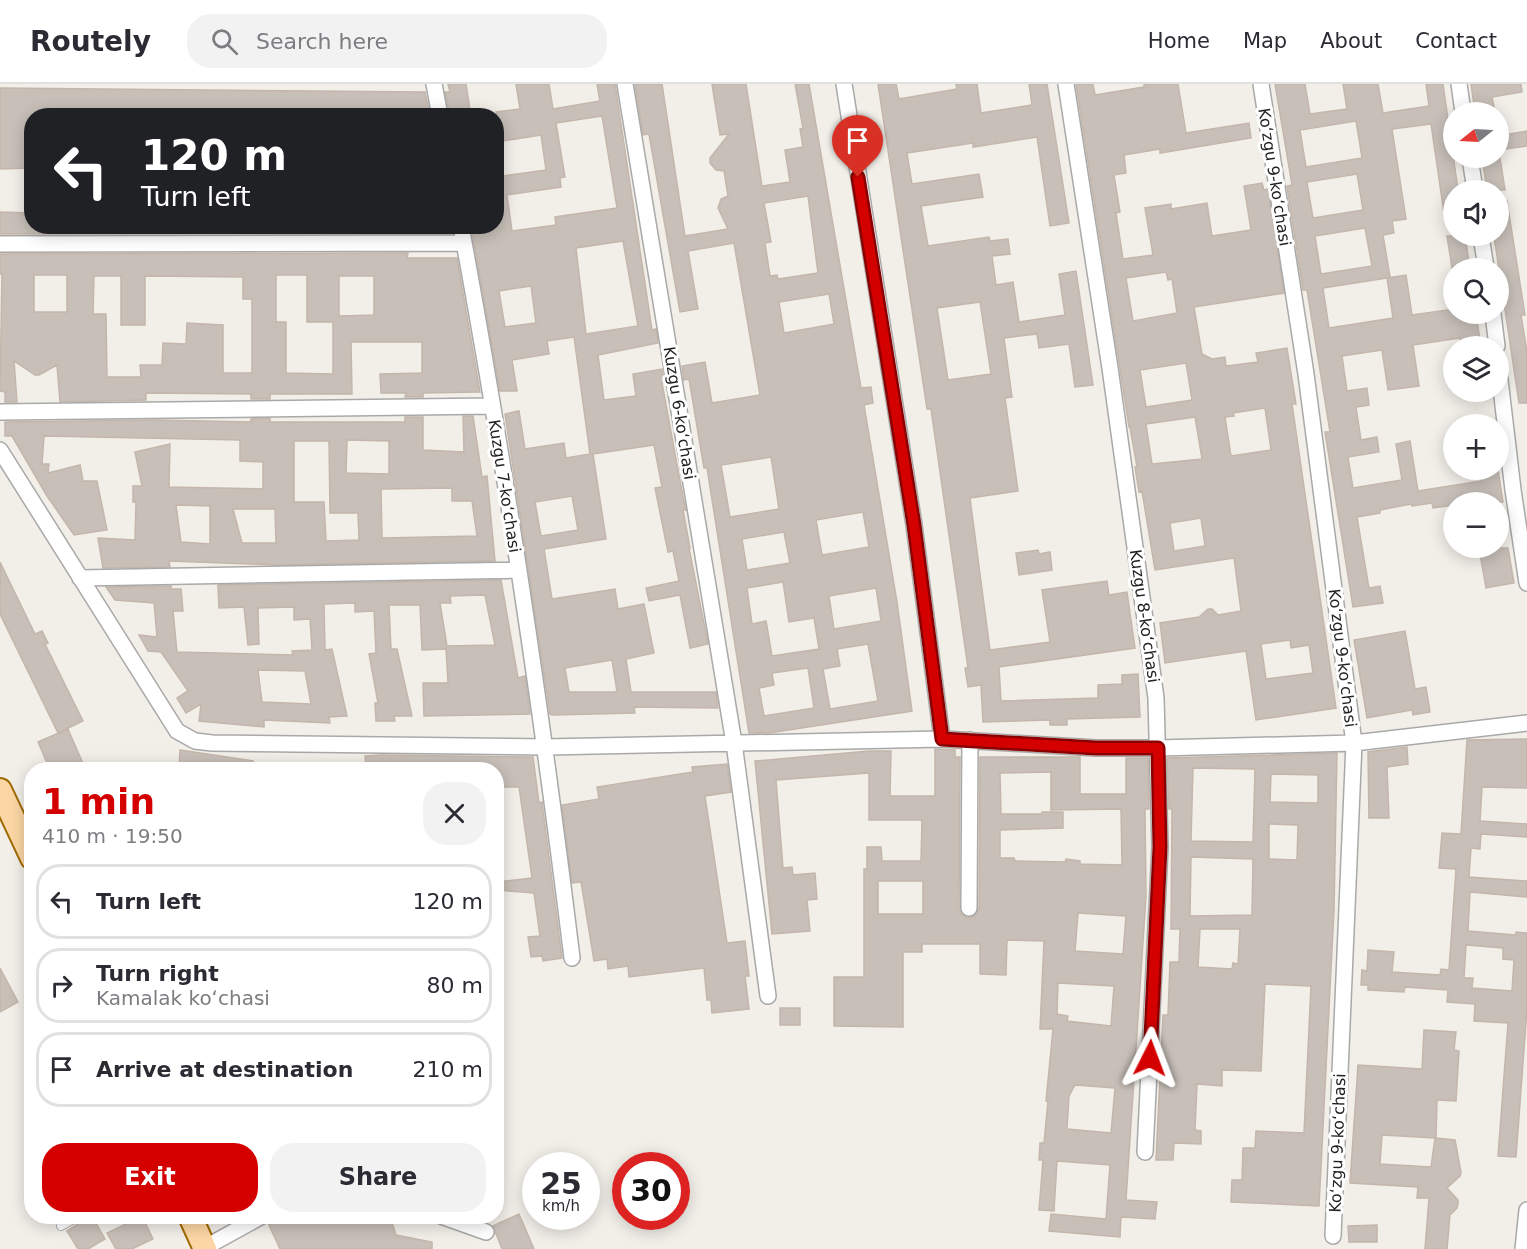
<!DOCTYPE html>
<html lang="en">
<head>
<meta charset="utf-8">
<style>
	body { margin:0; font-family:"DejaVu Sans",sans-serif; background:#f2f2f3; color:#2b2b33; height:100vh; display:flex; flex-direction:column; font-size:22px; white-space:nowrap }
	* { box-sizing:border-box; margin:0 }
	p { font-size:20px; color:#7c7c81 }
	.icon { flex:none; width:33px; height:33px; fill:none; stroke:currentColor; stroke-width:2; stroke-linecap:round; stroke-linejoin:round }
	.map { position:relative; flex:1; overflow:hidden }
	.sheet { position:absolute; left:24px; top:678px; width:480px; height:462px; display:flex; flex-direction:column; background:#fff; border-radius:24px; box-shadow:0 3px 15px #0003 }
	.sheet>* { flex:none }
	.guide { position:absolute; left:24px; top:24px; width:480px; height:126px; border-radius:24px; box-shadow:0 3px 15px #0003; background:#202124; color:#fff; overflow:hidden }
	.needle { width:39px; rotate:252deg }
	.controls { position:absolute; left:1443px; top:18px; display:grid; gap:12px }
	.controls a { display:grid; place-items:center; width:66px; height:66px; border-radius:50%; background:#fff; box-shadow:0 3px 15px #0003; font-size:30px }
	.speed { position:absolute; left:522px; top:1068px; display:flex; gap:12px; font-size:30px; font-weight:700; text-align:center }
	.speed>* { display:grid; place-content:center; width:78px; height:78px; border-radius:50%; background:#fff; box-shadow:0 3px 15px #0003; line-height:1 }
	.speed small { font-size:15px; font-weight:400 }
	.speed .limit { border:9px solid #d22; background:#fff; color:#111 }
	.pin { position:absolute; display:grid; place-items:center; width:51px; height:51px; color:#fff; margin:-62px -26px; border-radius:50% 50% 50% 0; rotate:-45deg; box-shadow:0 0 6px #0007 }
	.pin .icon { rotate:45deg }
	.me { position:absolute; width:66px; margin:-33px; rotate:3deg; stroke-linejoin:round; filter:drop-shadow(0 0 4px #0008) }
	.turn { display:flex; align-items:center; gap:21px; height:126px; padding:0 18px; font-size:27px }
	.turn .icon { width:78px; height:78px; stroke-width:2.5 }
	.turn b { display:block; font-size:42px; line-height:51px }
	.round { display:grid; place-items:center; flex:none; width:63px; height:63px; border-radius:24px; background:#f2f2f3 }
	.head { display:flex; align-items:center; justify-content:space-between; height:102px; padding:0 18px }
	h1 { font-size:36px; font-weight:700; line-height:45px; color:#d40000 }
	.button { display:flex; gap:12px; margin-top:auto; padding:12px 18px }
	.button a { flex:1; height:69px; border-radius:24px; background:#d40000; color:#fff; font-size:24px; font-weight:700; line-height:69px; text-align:center }
	.button a+a { background:#f2f2f3; color:#2b2b33 }
	ul { padding:0; list-style:none }
	li { display:flex; align-items:center; gap:18px; height:75px; margin:0 12px 9px; padding:0 6px; border:3px solid #e1e1e2; border-radius:24px }
	li div { flex:1 }
	li b { display:block; font-size:22px }
	li em { font-style:normal }
	header { display:flex; align-items:center; gap:36px; box-sizing:border-box; height:84px; padding:0 30px; background:#fff; border-bottom:2px solid #e1e1e2 }
	header strong { font-size:28px }
	nav { display:flex; gap:33px; margin-inline-start:auto; font-size:21px }
	.search { width:420px; height:54px; background:#f2f2f3; display:flex; align-items:center; gap:15px; box-sizing:border-box; padding:0 21px; border-radius:24px; color:#7c7c81; font-size:22px }
	.map>svg:first-child { display:block }
	.building { fill:#c7bfb8; stroke:#c4b6ab; stroke-width:1.5; fill-rule:evenodd }
	.lines { fill:none; stroke-linecap:round; stroke-linejoin:round }
	.service-casing { stroke:#a9a9a9; stroke-width:10 }
	.minor-casing { stroke:#a9a9a9; stroke-width:18 }
	.primary-casing { stroke:#a06b00; stroke-width:26 }
	.service { stroke:#fff; stroke-width:8 }
	.minor { stroke:#fff; stroke-width:15 }
	.primary { stroke:#fcd6a4; stroke-width:22 }
	.route-casing { stroke:#8a0000; stroke-width:15 }
	.route { stroke:#d40000; stroke-width:10 }
	.labels { text-anchor:middle; stroke-width:6; stroke-linejoin:round; paint-order:stroke }
	.street-label { font-size:16px; fill:#222; stroke:#fff }
</style>
</head>
<body>
<header>
<strong>Routely</strong>
<div class="search"><svg class="icon" aria-label="search" viewBox="0 0 24 24"><circle cx="10" cy="10" r="6"/><path d="M15 15l6 6"/></svg>Search here</div>
<nav><a>Home</a><a>Map</a><a>About</a><a>Contact</a></nav>
</header>
<div class="map">
<svg width="1527" height="1165" viewBox="0 0 1527 1165">
	<rect width="100%" height="100%" fill="#f2efe9"/>
	<path class="building" d="M448,0H466L471,32H450L445,8H450Z
		M516,0H549L553,25L600,17L597,0H615L652,246L656,245L658,259L598,271L604,316L636,312L633,290L662,285L665,299H662L683,413L686,426H683L690,464H689L708,560L690,564L680,511L649,517L646,504L679,497L673,467L668,468L655,404L662,403L654,361L593,370L606,455L544,465L552,515L615,505L618,525L644,520L654,569L626,575L631,608H716L718,624L634,623L635,629L552,631L550,630L505,330L519,327L525,365L564,359L566,374L590,370L574,253L547,257L549,270L512,276L517,307H500L471,142H496V93L546,86L541,51L496,58V28L520,25ZM602,32L617,124L555,133L556,141L512,147L507,111L561,103L560,94L565,93L556,39ZM623,157L638,242L586,250L576,164ZM531,202L536,239L505,243L499,207ZM572,412L578,446L541,452L535,418ZM612,576L617,608H569L565,584Z
		M635,0H662L685,152L728,145L718,124L721,115L728,112L724,87L716,86L710,79V74L729,50L720,51L712,0H746L762,102L790,98L785,66L803,63L800,45L803,44L795,0H809L861,304L871,303L873,319L864,321L897,518L912,627L769,649H749L707,384H704L689,295L684,296L682,282L705,278L712,319L760,311L734,159L688,167L698,225L680,228L649,50L643,51ZM808,112L818,189L778,195L777,191L770,192L765,159L771,158L764,119ZM829,210L834,240L784,249L779,218ZM771,373L779,425L730,433L721,381ZM863,428L869,463L822,471L816,436ZM784,448L790,479L747,486L742,455ZM783,498L789,538L814,534L819,565L772,572L766,537L752,540L747,504ZM876,504L881,537L834,545L829,512ZM868,560L878,617L830,625L823,585L840,582L837,565ZM808,584L814,624L764,632L759,604L774,601L772,589Z
		M878,0H896L899,15L957,5L956,0H977L981,29L1032,21L1029,0H1047L1069,139L1050,142L1037,53L973,63V59L907,69L912,100L979,90L983,113L921,122L928,162L989,153L990,157L1008,155L1010,170L992,172L996,201L1013,198L1019,238L1065,231L1059,190L1076,187L1093,301L1075,303L1069,260L1039,264L1037,250L1004,254L1012,313L1005,314L1018,407L970,414L990,566L1050,558L1042,506L1107,497L1109,511L1127,508L1135,564L999,583L1001,617L1098,614V601L1122,600V591L1138,590L1140,633L1067,635V641H1050V636L983,638L981,601L968,603L965,584H968L931,325H927ZM980,218L991,290L948,296L937,224Z
		M1076,0H1093L1095,11L1144,3V0H1178L1186,49L1249,39L1251,54L1160,69V65L1124,71L1126,89L1114,91L1120,128L1116,129L1123,175L1153,171L1145,124L1171,120V125L1207,119L1212,152L1251,146L1244,102L1262,99L1264,106L1268,105L1284,209L1194,223L1202,270L1212,275L1225,273L1226,282L1258,278L1256,269L1287,264L1296,320H1292L1336,624L1256,636L1246,567L1165,579L1160,539L1199,533L1208,525H1212L1218,531L1241,527L1234,474L1155,486L1142,407L1139,408L1135,383H1137L1130,343H1129ZM1166,188L1168,196L1172,195L1177,229L1133,237L1126,194ZM1186,279L1192,316L1146,323L1140,286ZM1265,324L1271,366L1231,372L1225,333L1234,332L1233,329ZM1195,333L1202,375L1152,380L1146,340ZM1201,434L1205,462L1174,467L1170,439ZM1290,556L1291,564L1309,561L1313,589L1266,595L1261,560Z
		M1275,0H1305L1310,30L1347,25L1343,0H1378L1383,29L1429,22L1426,0H1443L1458,106H1454V135L1445,136L1431,40L1392,45L1406,135L1392,137L1394,149L1383,151L1390,193L1387,194L1406,191L1412,231L1454,225V230H1476L1481,262H1461L1460,254L1413,261L1419,302L1388,306L1382,266L1342,272L1347,307L1367,304L1369,321L1356,323L1361,356L1377,353L1379,368L1348,373L1353,404L1402,396L1396,360L1410,357L1418,407L1481,397L1479,386H1498L1503,418H1454V421L1433,424L1432,419L1412,422L1411,420L1380,426V429L1357,433L1369,504L1380,502L1383,519L1353,523L1325,348H1330L1307,206H1303L1287,102L1292,101ZM1356,37L1362,74L1306,83L1300,46ZM1357,90L1363,126L1313,134L1307,98ZM1365,144L1372,182L1321,190L1315,152ZM1387,194L1393,234L1329,244L1323,204Z
		M1471,0H1521L1522,8L1492,13L1495,28H1475Z
		M0,4L425,8L430,32H413V26H377V32H361V28L310,27V32H282L283,26H247V32H215V27H121V32L54,28V32H32V84L0,85Z
		M1527,47V62L1498,66V52Z
		M1482,74H1500L1505,106H1487Z
		M1507,117L1525,231H1521L1527,268V319H1519L1494,152H1498V118Z
		M0,128L32,129V142H408V149L0,150Z
		M1447,152H1465L1470,184H1452Z
		M408,169L407,174H457L480,308L423,309V313H405L406,309H381L380,290L422,289V258H351L352,310H270V315H251V310L146,309V316L60,318L57,281L39,291H35L14,277L17,318H5V308L0,307L2,190H0V170ZM34,191H67V228H34ZM276,191H307V238H333V290L286,289V238H276ZM94,192H121V241H145V192L243,193V215H252V289H223V241L187,239L186,260L163,259L162,281H140L141,293H107L106,230H93ZM339,192H374V231L339,232Z
		M463,332H473L482,393L487,392L495,477L278,481L169,477L170,483L103,484L98,454L135,456L136,418H133V402H142L135,368L170,360L169,403L263,405V378L240,377V356L44,352L42,380H49L48,389L80,381L83,397H97L107,446L74,451L47,412L12,352H5V338L155,336L251,338V335L270,334V338H405V333H423V366L464,368ZM347,356L389,357V390L346,389ZM294,357H329L330,429H358L359,456L326,457L324,418H294ZM452,404V417H472L477,452L382,454L381,405ZM176,421L210,422V460L181,458ZM233,425H275L276,459H242Z
		M1479,464H1508L1514,499L1486,504Z
		M1038,466L1039,470L1050,468L1052,486L1019,491L1016,469Z
		M0,478L35,550L42,547L48,559L45,560L83,637L58,649L0,530Z
		M501,496L518,594L525,592L530,630L424,632L423,599H448L446,565L422,566L420,521H389L391,565H397L412,632H394L395,637H376L375,619H378L369,570L376,569L374,527L355,528V519L324,520L325,566L332,565L347,632L329,633L330,639L264,636V643L199,637L201,620L186,629L177,614L188,607L161,568L148,567L139,551L157,553L154,519L115,516L106,503L171,502V505H181L183,527H173L177,568L293,571L292,567L312,566L310,535L294,536V523L258,524L259,560L248,561L244,523L219,524L218,501ZM485,511L495,561L447,562L440,519H451L450,512ZM258,586L305,587L311,620L262,618Z
		M1405,547L1415,605L1426,603L1430,628L1413,631L1412,626L1367,634L1354,556Z
		M68,645L81,675L86,686H50L38,658Z
		M1527,655V704L1482,703L1480,737L1527,740V753L1481,750L1480,765L1471,764L1469,793L1527,797V813L1470,808L1468,847L1516,851V848L1527,849V925L1516,1073L1498,1072L1508,939L1474,937L1475,920L1447,918L1448,906L1405,903L1404,908L1368,906V901H1361L1362,886L1367,887L1368,866L1394,868L1392,888L1440,891L1441,885L1449,886L1456,785L1439,784L1442,749L1461,750L1467,656ZM1466,861L1503,864V875L1514,876L1512,907L1472,904L1473,894H1464Z
		M1407,663L1408,680L1387,683L1389,734H1369L1368,668Z
		M935,665L955,666V673H960L959,824L961,829L968,834L974,832L979,824L980,673H1080V710H1126V674H1148L1149,725H1145L1146,812L1126,1116L1157,1118L1155,1135L1121,1133L1120,1153L1049,1147L1051,1130L1106,1135L1110,1081L1057,1077L1054,1127L1039,1126L1043,1076H1039L1040,1059H1044L1048,1017H1046L1053,945H1040L1044,857L1007,856L1006,891L980,890V860H922V868H903V943L834,942V893H864V785H867V763H881L882,777H921L922,736H869V689L776,696L783,784L792,783L793,791L815,789L817,815L807,816L810,847L772,850L755,677L869,667H891L890,712H935ZM1051,688V726L1121,725L1122,781L1080,780V777L1066,775L1065,778L1015,777L1014,774H1000V746L1063,744V728H1042V730H1001L1000,689ZM878,797H923V830H878ZM1078,829L1126,832L1123,870L1075,867ZM1058,899L1114,902L1111,942L1067,937L1068,932L1057,930ZM1075,1001L1115,1004L1111,1049L1067,1045L1069,1012Z
		M180,666L253,677L252,686H179Z
		M1337,669L1334,826L1319,1122L1231,1118L1232,1096H1242L1243,1064H1255L1256,1047L1304,1049L1311,902L1265,900L1261,987L1222,986V1002L1197,1000L1195,1046L1201,1047V1060L1174,1059L1173,1076H1156L1163,931H1168L1170,878H1179L1180,845H1171L1172,725H1169L1167,674ZM1193,684L1255,685L1253,758L1191,757ZM1271,690L1318,691V719L1270,718ZM1269,740L1298,741L1297,776L1269,775ZM1191,773L1253,775L1252,831L1190,832ZM1200,845H1240L1238,880L1233,879L1232,885L1198,883Z
		M381,671L533,673L539,719L542,718L562,874L543,877L542,872L531,873L528,853L540,852L534,809L496,806V798L532,794L519,703H496V686H366L365,672Z
		M727,680L731,708L705,712L727,859L745,857L749,892H745L749,925L712,929L711,916H707L704,884L629,893L628,882L608,885L607,875L594,877L581,798L572,799L562,721L599,715L597,703L693,688L692,683Z
		M0,884L18,918L0,928Z
		M780,924H800V941H780Z
		M1424,946L1456,948L1454,966L1459,967L1456,1017L1437,1016L1436,1054L1455,1056L1461,1088L1460,1092L1447,1104L1458,1116V1120L1457,1124L1450,1131L1447,1165H1425L1429,1114H1417L1418,1103L1350,1099L1358,981L1422,985ZM1382,1051L1435,1054L1431,1083L1380,1080Z
		M519,1130L534,1165H502L493,1142Z
		M90,1132H92L105,1155L88,1165H78L67,1147Z
		M142,1132L153,1155L132,1165H116L107,1149Z
		M272,1132H390L396,1151L432,1158V1165H280L268,1139Z
		M1377,1141V1158H1349L1348,1142Z"/>
	<g class="lines">
		<g class="service-casing">
			<path id="service" d="M61,1142L79,1132"/>
		</g>
		<g class="minor-casing">
			<path id="minor" d="M434,0L440,32
				M625,0L734,659L768,912
				M844,0L914,441L942,655
				M1066,0L1110,284L1156,614L1160,763L1145,1068
				M1261,0L1306,290L1354,659L1333,1152
				M1459,0L1463,28
				M1470,74L1475,106
				M461,142C506,385 542,629 572,874
				M1481,152L1486,184
				M0,160L464,159
				M1493,230L1497,262
				M1498,279L1513,406L1527,499
				M0,328L492,322
				M0,366L177,647L195,657L212,659L546,663L942,655L1096,664H1158L1354,659L1527,639
				M80,494L518,486
				M969,824L970,656
				M441,1132L486,1148
				M204,1164L262,1132
				M1523,1165L1527,1126"/>
		</g>
		<g class="primary-casing">
			<path id="primary" d="M0,706L32,774
				M190,1132L205,1165"/>
		</g>
		<use href="#service" class="service"/>
		<use href="#minor" class="minor"/>
		<use href="#primary" class="primary"/>
	</g>
	<g class="lines">
		<g class="route-casing">
			<path id="route" d="M858,93L914,441L942,655L1096,664H1158L1160,763L1150,974"/>
		</g>
		<use href="#route" class="route"/>
	</g>
	<g class="labels">
		<g class="street-label">
			<text transform="translate(1275 93) rotate(81)" y="6">Koʻzgu 9-koʻchasi</text>
			<text transform="translate(680 329) rotate(81)" y="6">Kuzgu 6-koʻchasi</text>
			<text transform="translate(505 402) rotate(81)" y="6">Kuzgu 7-koʻchasi</text>
			<text transform="translate(1145 532) rotate(82)" y="6">Kuzgu 8-koʻchasi</text>
			<text transform="translate(1343 574) rotate(83)" y="6">Koʻzgu 9-koʻchasi</text>
			<text transform="translate(1337 1059) rotate(-88)" y="6">Koʻzgu 9-koʻchasi</text>
		</g>
	</g>
</svg>
<div class="controls">
<a><svg class="needle" viewBox="-14 -14 28 28"><path d="M0-13l5 13h-10z" fill="#e53935"/><path d="M0 13l5-13h-10z" fill="#7c7c81"/></svg></a>
<a><svg class="icon" aria-label="sound" viewBox="0 0 24 24"><path d="M4 9h4l5-4v14l-5-4H4zM17 9q2 3 0 6"/></svg></a>
<a><svg class="icon" aria-label="search" viewBox="0 0 24 24"><circle cx="10" cy="10" r="6"/><path d="M15 15l6 6"/></svg></a>
<a><svg class="icon" aria-label="layers" viewBox="0 0 24 24"><path d="M12 4l9 5-9 5-9-5zM3 14l9 5 9-5"/></svg></a>
<a>+</a>
<a>−</a>
</div>
<div class="speed"><div>25<small>km/h</small></div><div class="limit">30</div></div>
<div class="pin" style="left:858px;top:93px;background:#d93025"><svg class="icon" aria-label="arrive" viewBox="0 0 24 24"><path d="M6 21V4h12l-3 4 3 4H6"/></svg></div>
<svg class="me" style="left:1150px;top:974px" viewBox="-20 -20 40 40"><path d="M0-17L14 15 0 8-14 15z" fill="#d40000" stroke="#fff" stroke-width="4"/></svg>
<div class="guide">
<div class="turn"><svg class="icon" aria-label="left" viewBox="0 0 24 24"><path d="M17 20v-9H6M10 6l-5 5 5 5"/></svg><div><b>120 m</b>Turn left</div></div>
</div>
<section class="sheet">
<div class="head"><div><h1>1 min</h1><p>410 m · 19:50</p></div><a class="round"><svg class="icon" aria-label="close" viewBox="0 0 24 24"><path d="M6 6l12 12M18 6L6 18"/></svg></a></div>
<ul>
<li><svg class="icon" aria-label="left" viewBox="0 0 24 24"><path d="M17 20v-9H6M10 6l-5 5 5 5"/></svg><div><b>Turn left</b></div><em>120 m</em></li>
<li><svg class="icon" aria-label="right" viewBox="0 0 24 24"><path d="M7 20v-9h11M14 6l5 5-5 5"/></svg><div><b>Turn right</b><p>Kamalak koʻchasi</p></div><em>80 m</em></li>
<li><svg class="icon" aria-label="arrive" viewBox="0 0 24 24"><path d="M6 21V4h12l-3 4 3 4H6"/></svg><div><b>Arrive at destination</b></div><em>210 m</em></li>
</ul>
<div class="button"><a>Exit</a><a>Share</a></div>
</section>
</div>
</body>
</html>
